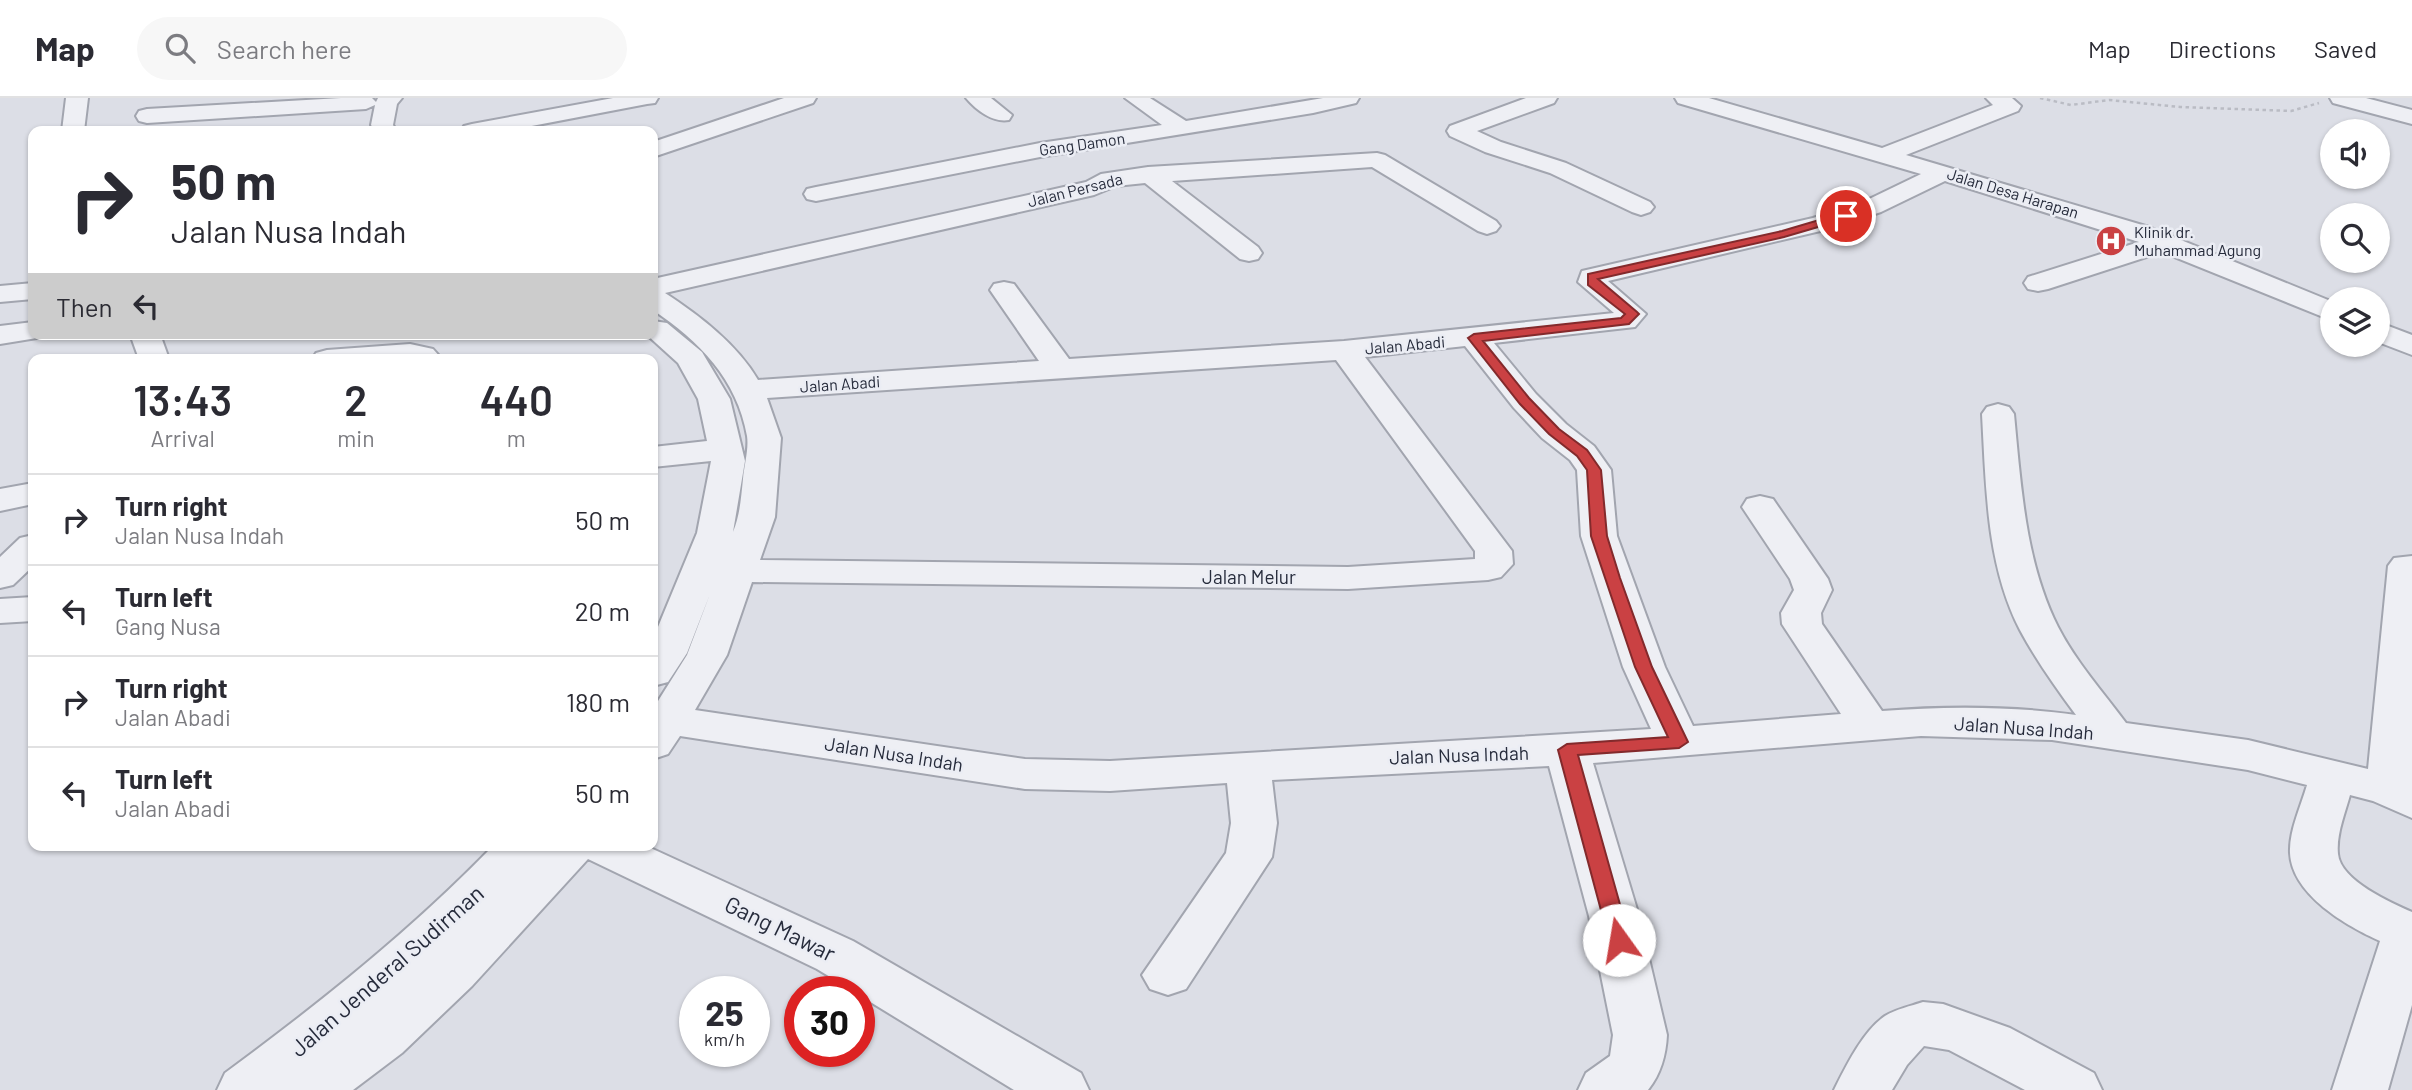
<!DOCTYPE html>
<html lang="en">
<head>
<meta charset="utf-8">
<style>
	body { margin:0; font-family:Barlow,sans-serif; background:#f7f7f7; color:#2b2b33; height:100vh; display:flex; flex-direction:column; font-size:26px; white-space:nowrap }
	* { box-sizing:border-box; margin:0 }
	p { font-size:23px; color:#7c7c81 }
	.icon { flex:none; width:38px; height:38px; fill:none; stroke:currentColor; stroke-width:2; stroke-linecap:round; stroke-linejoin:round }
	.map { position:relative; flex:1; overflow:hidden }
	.drawer { position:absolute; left:28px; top:256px; width:630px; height:497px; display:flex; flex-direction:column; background:#fff; border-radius:14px; box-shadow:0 2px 5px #0004 }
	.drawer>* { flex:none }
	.guide { position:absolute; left:28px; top:28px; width:630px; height:214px; border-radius:14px; box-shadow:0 2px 5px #0004; background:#fff; color:#2b2b33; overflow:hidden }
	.tools { position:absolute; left:2320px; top:21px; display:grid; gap:14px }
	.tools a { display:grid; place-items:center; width:70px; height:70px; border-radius:50%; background:#fff; box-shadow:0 2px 5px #0004; font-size:35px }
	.speed { position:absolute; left:679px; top:878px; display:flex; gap:14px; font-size:35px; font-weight:700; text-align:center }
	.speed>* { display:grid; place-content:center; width:91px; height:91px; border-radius:50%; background:#fff; box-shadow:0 2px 5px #0004; line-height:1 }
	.speed small { font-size:18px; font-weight:400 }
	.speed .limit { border:10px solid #d22; background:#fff; color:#111 }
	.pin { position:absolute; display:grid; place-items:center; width:60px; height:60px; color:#fff; margin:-30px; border:4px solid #fff; border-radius:50%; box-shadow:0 2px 7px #0007 }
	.me { position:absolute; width:77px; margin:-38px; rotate:347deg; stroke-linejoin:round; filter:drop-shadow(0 0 5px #0008) }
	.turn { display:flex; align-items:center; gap:24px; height:147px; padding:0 28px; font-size:32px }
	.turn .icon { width:91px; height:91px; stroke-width:2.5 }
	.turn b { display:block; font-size:49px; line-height:60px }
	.then { display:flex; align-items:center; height:66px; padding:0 28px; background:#0003; gap:14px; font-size:26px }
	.eta { display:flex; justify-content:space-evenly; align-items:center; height:119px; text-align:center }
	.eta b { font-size:42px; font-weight:600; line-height:49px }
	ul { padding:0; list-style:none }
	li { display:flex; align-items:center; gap:21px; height:91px; padding:0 28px; border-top:2px solid #e1e1e2 }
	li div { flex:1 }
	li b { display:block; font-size:26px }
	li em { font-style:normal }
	header { display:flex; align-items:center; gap:42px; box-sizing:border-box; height:98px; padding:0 35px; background:#fff; border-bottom:2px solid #e1e1e2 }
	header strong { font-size:33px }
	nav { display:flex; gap:38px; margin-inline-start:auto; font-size:24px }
	.search { width:490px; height:63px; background:#f7f7f7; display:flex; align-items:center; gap:18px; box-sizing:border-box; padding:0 24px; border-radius:38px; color:#7c7c81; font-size:26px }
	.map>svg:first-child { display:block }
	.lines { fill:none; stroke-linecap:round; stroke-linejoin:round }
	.minor-casing { stroke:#a2a5af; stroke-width:4 }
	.path { stroke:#babcc4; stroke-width:2.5; stroke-dasharray:3.5 3.5; stroke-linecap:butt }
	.minor { fill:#eeeff4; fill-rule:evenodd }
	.route { fill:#ca4143; stroke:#832a2c; stroke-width:2 }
	.labels { text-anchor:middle; stroke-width:5; stroke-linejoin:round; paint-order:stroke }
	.far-street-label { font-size:16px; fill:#262b3b; stroke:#ebedf4 }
	.far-poi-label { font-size:16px; fill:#262b3b; stroke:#ebedf4; text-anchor:start }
	.street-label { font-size:19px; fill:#262b3b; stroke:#ebedf4 }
	.near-street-label { font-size:23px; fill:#262b3b; stroke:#ebedf4 }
</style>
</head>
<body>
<header>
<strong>Map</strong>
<div class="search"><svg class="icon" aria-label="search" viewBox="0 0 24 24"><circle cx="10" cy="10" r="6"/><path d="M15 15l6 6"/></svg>Search here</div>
<nav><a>Map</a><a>Directions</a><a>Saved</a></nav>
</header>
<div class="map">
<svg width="2412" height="992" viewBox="0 0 2412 992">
	<rect width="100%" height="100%" fill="#dcdee6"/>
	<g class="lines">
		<g class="minor-casing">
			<path id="minor" d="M66,0H88L84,33H62Z
				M341,0H372L376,4L378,0H402L397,6L393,27L397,33H375L371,27L375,7L366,11L147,25L139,23L136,18L139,13L147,11Z
				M613,0H658L655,5L647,6L506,33H461L464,28L472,26Z
				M784,0H816L813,5L653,59V44Z
				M966,0H991L1012,17L1009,22C993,25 976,12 966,0Z
				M1125,0H1150L1186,23L1323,0H1359L1356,5L1313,15L1040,59L816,103L807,101L804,96L807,91L816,89L1040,45L1162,27Z
				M1526,0H1557L1554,5L1477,33L1501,44L1566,65L1650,104L1654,109L1650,114L1641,117L1632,114L1550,75L1485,54L1450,38L1447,33L1450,28Z
				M1675,0H1709L1882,50L1993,7L1986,0H2012L2021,8L2018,13L1906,57L2149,129L2333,204V223L2162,154L2048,191L2038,193L2028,191L2024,185L2028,179L2139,144L1945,83L1881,114L1829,131L1608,183L1646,216L1635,229L1494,245L1536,296L1566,326L1594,348L1611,372L1617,438L1665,569L1693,628L1841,616L1782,526L1781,515L1794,492L1790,481L1742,409L1747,401L1760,398L1773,401L1828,481L1832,492L1821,515L1822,526L1882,613C1945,608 2013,608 2076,617C2056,590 2036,562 2020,532C1986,466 1986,388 1982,316L1987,309L1998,306L2009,309L2014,316C2021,388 2025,463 2058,529C2076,564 2103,594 2126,625L2248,642L2368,671L2388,468L2394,460L2412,458V720L2373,703L2350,697C2345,715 2336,737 2338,756C2340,782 2391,805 2412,814V907L2388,992H2332L2380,843C2347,828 2292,797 2290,755C2289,733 2301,708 2307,687L2248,672L2052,642L1921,638L1593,665L1639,818L1667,937C1666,957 1661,976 1648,992H1578L1586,975L1610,958L1613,937L1589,818L1549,668L1272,682L1277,725L1272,759L1186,891L1168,897L1150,891L1142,877L1226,755L1231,725L1227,685L1110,693L1025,691L680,638L668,656L653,661V611L687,557L710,496L687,555L668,584L653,588V541L697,435L711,363L653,369V349L707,343L698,301L678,265L646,236H653V223L667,225L702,254L730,301L745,363L733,434C740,417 741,400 743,381C744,368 749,351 747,338C737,281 699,243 653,212V181L1086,84L1101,76L1148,69L1377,55L1385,57L1496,123L1500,128L1496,133L1487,136L1478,133L1372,69L1172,83L1258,149L1262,155L1258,161L1249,163L1240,161L1145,85L1116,88L1094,97L665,195C700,218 737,246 758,282L1039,263L990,192L994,186L1004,184L1014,186L1069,261L1344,243L1614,215L1578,184L1582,173L1813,120L1863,104L1921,76L1678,5ZM1465,248L1514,310L1542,340L1570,362L1577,372L1581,438L1623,569L1651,631L1110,663L1025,661L695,612L727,557L752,484L1348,491L1488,482L1501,479L1513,466L1512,453L1365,259ZM1336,262L1475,453V461L1348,469L760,462L775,419L781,340L767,300Z
				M2330,0H2366L2412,12V26L2333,5Z
				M33,185V201L0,204V188Z
				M33,224V236H45L43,239L0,246V228Z
				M2378,224L2412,237V257L2378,244Z
				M130,236H160L169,261H139Z
				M410,246L433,251L442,261H312L316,255L327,252Z
				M33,385V406L0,413V391Z
				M33,437V468L13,487L0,490V459L20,440Z
				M33,499V523L0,525V501Z
				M494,747H644L853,843L1081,975L1089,992H1014L859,897V894H855L817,871L588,761L472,888L402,955L353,992H217L225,975C320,905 412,832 494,747Z
				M1923,904L1943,906L2010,930L2094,975L2102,992H2025L1949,952L1924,948L1907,967L1892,992H1834C1846,968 1863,933 1885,918C1896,911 1911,908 1923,904Z"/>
		</g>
		<path class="path" d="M2040,0L2071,7L2109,2L2180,9L2291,13L2319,5"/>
		<use href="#minor" class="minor"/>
	</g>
	<path class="route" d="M1846,114L1849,115V120L1784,139L1598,181L1637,214L1639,216L1629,226L1483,243L1529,300L1559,331L1587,352L1601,372L1607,438L1620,480L1652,569L1688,644L1679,650L1578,657L1630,842L1627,847L1619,850L1612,847L1609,842L1558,652L1567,646L1668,639L1635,569L1591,438L1587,372L1577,358L1549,336L1520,306L1468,240L1474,236L1621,220L1625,216L1588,187V176L1782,133Z"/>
	<defs>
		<g id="hospital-disc" transform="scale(1.575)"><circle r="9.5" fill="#ca4143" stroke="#ebedf4"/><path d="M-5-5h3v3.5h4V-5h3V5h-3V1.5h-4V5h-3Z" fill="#fff"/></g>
	</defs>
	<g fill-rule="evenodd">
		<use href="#hospital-disc" x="2111" y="143"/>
	</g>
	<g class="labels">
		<g class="far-street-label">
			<text transform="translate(1082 46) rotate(-8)" y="6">Gang Damon</text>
			<text transform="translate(1075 92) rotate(-14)" y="6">Jalan Persada</text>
			<text transform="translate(2013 95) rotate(17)" y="6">Jalan Desa Harapan</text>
			<text transform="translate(1405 247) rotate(-5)" y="6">Jalan Abadi</text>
			<text transform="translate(840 286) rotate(-4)" y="6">Jalan Abadi</text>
		</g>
		<g class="far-poi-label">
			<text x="2134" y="140">Klinik dr.<tspan x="2134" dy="18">Muhammad Agung</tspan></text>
		</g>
		<g class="street-label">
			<text x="1249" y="486">Jalan Melur</text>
			<text transform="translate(2024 630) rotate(4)" y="7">Jalan Nusa Indah</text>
			<text transform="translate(894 656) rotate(9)" y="7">Jalan Nusa Indah</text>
			<text transform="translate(1459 657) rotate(-2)" y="7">Jalan Nusa Indah</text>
		</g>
		<g class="near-street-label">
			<text transform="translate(780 831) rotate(26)" y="8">Gang Mawar</text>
			<text transform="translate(387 873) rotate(-41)" y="8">Jalan Jenderal Sudirman</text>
		</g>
	</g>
</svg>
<div class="tools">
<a><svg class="icon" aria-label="sound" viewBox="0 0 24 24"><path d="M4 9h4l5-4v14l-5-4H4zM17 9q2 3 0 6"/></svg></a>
<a><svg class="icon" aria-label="search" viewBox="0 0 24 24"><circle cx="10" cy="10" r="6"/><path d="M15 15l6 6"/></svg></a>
<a><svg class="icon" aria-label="layers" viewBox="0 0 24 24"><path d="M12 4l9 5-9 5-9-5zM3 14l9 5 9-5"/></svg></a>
</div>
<div class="speed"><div>25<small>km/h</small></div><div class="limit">30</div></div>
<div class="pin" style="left:1846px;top:118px;background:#d93025"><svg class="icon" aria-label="arrive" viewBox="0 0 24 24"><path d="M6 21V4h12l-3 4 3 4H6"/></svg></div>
<svg class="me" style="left:1619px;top:842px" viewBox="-20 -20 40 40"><circle r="19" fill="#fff"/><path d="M0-13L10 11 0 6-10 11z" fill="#ca4143"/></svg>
<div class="guide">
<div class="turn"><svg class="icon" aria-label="right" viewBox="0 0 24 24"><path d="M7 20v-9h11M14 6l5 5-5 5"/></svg><div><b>50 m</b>Jalan Nusa Indah</div></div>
<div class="then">Then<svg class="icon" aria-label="left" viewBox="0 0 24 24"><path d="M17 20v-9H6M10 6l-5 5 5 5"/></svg></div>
</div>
<section class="drawer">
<div class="eta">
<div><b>13:43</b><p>Arrival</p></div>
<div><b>2</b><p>min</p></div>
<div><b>440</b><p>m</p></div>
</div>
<ul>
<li><svg class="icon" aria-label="right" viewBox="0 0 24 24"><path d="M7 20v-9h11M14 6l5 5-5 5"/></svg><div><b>Turn right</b><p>Jalan Nusa Indah</p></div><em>50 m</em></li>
<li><svg class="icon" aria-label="left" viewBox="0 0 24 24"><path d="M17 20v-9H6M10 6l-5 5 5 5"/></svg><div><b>Turn left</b><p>Gang Nusa</p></div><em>20 m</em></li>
<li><svg class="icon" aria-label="right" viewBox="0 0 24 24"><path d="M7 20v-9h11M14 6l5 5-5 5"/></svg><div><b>Turn right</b><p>Jalan Abadi</p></div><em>180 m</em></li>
<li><svg class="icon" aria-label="left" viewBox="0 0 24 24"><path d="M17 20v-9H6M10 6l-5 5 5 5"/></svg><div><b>Turn left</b><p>Jalan Abadi</p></div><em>50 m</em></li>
</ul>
</section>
</div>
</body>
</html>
